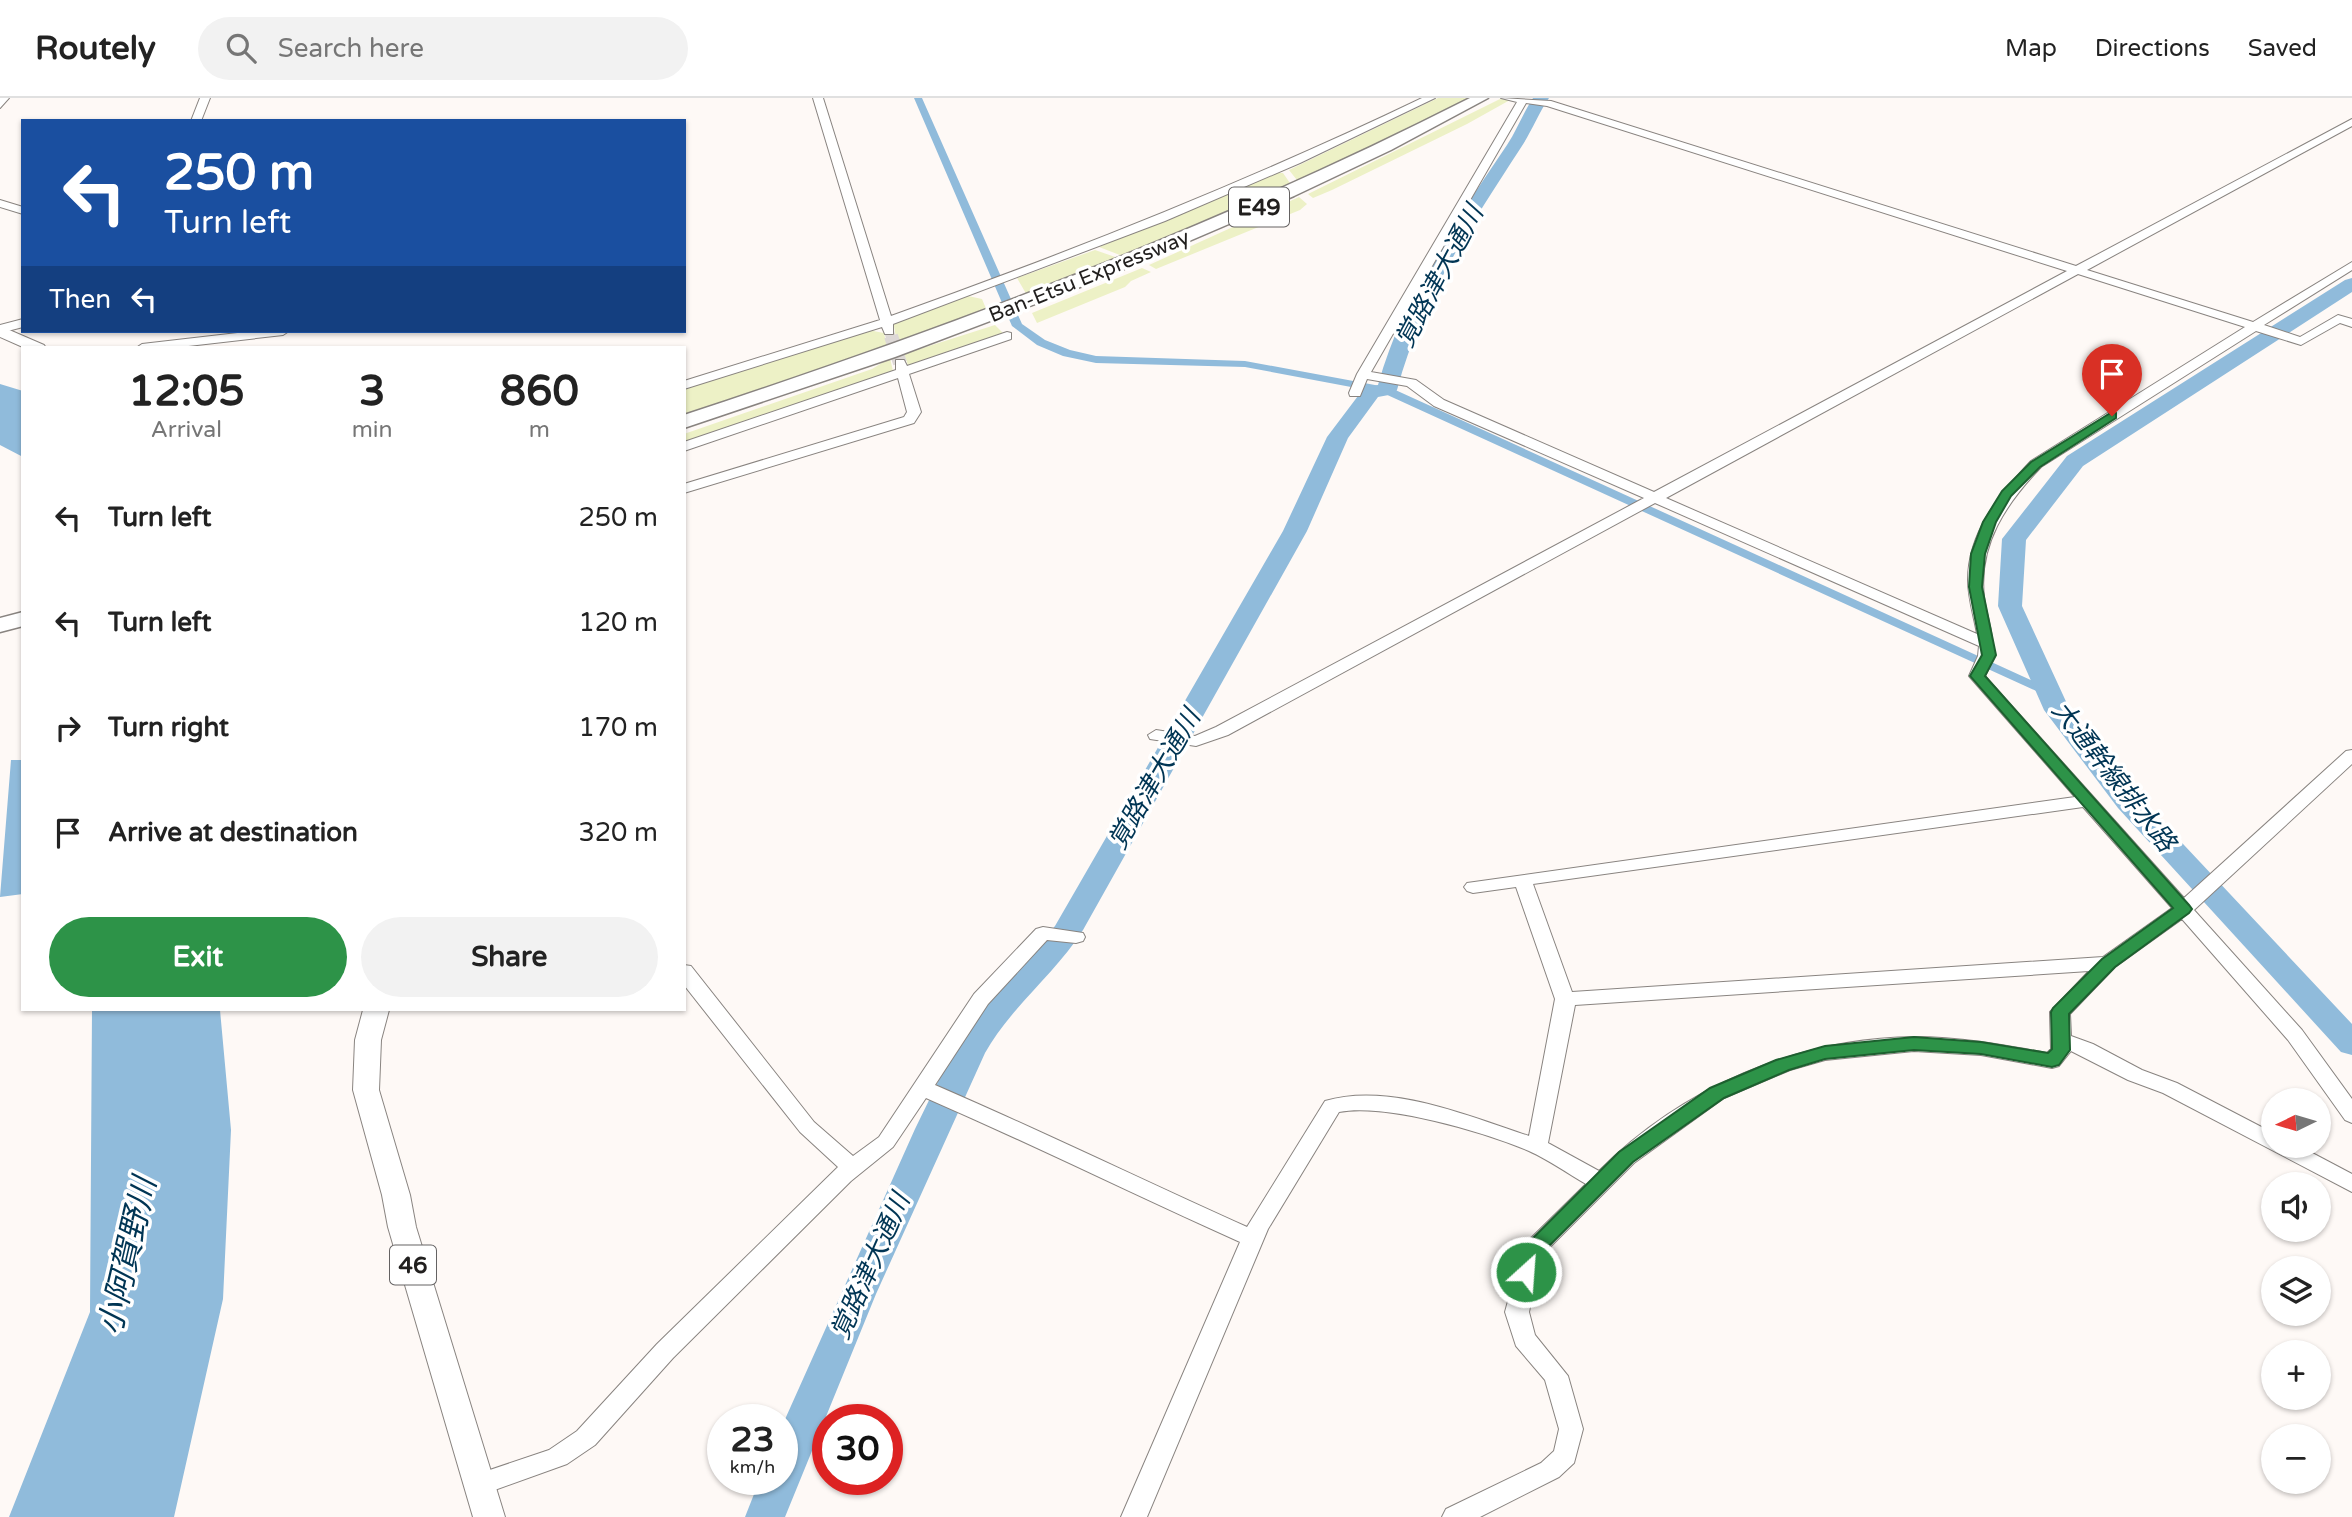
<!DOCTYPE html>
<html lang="en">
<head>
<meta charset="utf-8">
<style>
	body { margin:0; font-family:"Varela Round","Noto Sans JP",sans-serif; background:#f2f2f2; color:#222; height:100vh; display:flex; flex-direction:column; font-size:26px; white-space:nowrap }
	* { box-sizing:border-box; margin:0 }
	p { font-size:23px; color:#767676 }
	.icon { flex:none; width:38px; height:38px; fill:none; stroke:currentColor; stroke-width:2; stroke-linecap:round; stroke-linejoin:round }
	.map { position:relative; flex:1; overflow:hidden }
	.drawer { position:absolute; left:21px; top:248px; width:665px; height:665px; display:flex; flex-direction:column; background:#fff; border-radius:0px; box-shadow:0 2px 5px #0004 }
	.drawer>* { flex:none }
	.banner { position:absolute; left:21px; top:21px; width:665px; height:214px; border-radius:0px; box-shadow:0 2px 5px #0004; background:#1a4fa0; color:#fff; overflow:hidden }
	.needle { width:46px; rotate:265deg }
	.tools { position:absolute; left:2261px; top:990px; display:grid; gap:14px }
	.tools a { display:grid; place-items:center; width:70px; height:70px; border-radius:50%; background:#fff; box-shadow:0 2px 5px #0004; font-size:35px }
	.speed { position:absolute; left:707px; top:1306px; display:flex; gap:14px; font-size:35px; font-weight:700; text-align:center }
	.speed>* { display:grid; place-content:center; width:91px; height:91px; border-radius:50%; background:#fff; box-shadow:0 2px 5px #0004; line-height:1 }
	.speed small { font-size:18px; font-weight:400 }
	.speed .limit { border:10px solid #d22; background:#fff; color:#111 }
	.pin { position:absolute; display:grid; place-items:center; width:60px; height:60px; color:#fff; margin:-72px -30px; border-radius:50% 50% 50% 0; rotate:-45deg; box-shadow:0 0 7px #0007 }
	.pin .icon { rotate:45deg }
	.me { position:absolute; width:77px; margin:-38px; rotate:26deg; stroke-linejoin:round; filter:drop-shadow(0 0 5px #0008) }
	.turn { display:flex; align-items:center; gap:24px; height:147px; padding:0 28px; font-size:32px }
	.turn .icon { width:91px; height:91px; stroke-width:2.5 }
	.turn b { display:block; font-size:49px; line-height:60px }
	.then { display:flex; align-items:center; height:66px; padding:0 28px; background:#0003; gap:14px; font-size:26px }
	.eta { display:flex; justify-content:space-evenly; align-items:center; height:119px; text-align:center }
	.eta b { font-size:42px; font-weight:700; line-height:49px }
	.action { display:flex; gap:14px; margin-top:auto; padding:14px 28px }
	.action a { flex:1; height:80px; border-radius:42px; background:#2d9348; color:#fff; font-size:28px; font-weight:700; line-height:80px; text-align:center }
	.action a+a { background:#f2f2f2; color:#222 }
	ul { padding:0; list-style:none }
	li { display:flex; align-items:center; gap:21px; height:105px; padding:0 28px }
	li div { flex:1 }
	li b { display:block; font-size:26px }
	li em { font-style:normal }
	header { display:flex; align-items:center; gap:42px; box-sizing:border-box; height:98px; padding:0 35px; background:#fff; border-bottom:2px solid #e0e0e0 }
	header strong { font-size:33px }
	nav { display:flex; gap:38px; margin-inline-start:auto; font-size:24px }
	.search { width:490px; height:63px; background:#f2f2f2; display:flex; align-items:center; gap:18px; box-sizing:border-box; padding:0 24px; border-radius:38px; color:#767676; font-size:26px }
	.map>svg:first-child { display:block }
	.green { fill:#edf1c6 }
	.water { fill:#90bbdb }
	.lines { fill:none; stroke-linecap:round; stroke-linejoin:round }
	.canal { fill:#90bbdb; fill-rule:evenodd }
	.river { fill:#90bbdb; fill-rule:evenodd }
	.minor-tunnel-far1 { stroke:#ddd8d6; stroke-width:10; stroke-dasharray:10 5; stroke-linecap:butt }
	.minor-tunnel { stroke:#ddd8d6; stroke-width:14; stroke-dasharray:14 7; stroke-linecap:butt }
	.minor-casing { stroke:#898480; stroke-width:2 }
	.major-casing { stroke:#898480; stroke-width:2 }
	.highway-casing { stroke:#898480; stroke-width:3 }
	.minor { fill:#fff; fill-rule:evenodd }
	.major { fill:#fff; fill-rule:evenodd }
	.highway { fill:#fff; fill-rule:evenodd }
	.route { fill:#2d9348; stroke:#1d602f; stroke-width:2 }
	.labels { text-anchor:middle; stroke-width:7; stroke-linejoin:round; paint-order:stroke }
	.far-street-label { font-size:21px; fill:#211f1e; stroke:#fff }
	.shield { fill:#fff; stroke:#646262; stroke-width:2 }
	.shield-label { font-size:23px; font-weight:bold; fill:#211f1e }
	.water-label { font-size:26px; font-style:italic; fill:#003554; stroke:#fff }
	.near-water-label { font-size:32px; font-style:italic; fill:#003554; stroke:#fff }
</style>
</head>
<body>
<header>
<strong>Routely</strong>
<div class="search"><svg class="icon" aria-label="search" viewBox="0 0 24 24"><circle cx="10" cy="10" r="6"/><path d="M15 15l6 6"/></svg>Search here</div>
<nav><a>Map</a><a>Directions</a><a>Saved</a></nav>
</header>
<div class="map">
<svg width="2352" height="1419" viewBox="0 0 2352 1419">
	<rect width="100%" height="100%" fill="#fef9f6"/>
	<path class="green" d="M1438,0H1475L1300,86L1289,72Z
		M1500,1L1510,2L1467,26L1332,92L1313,100L1308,96Z
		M1275,75H1283L1292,88L1125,159L1099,149Z
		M1299,99L1307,106L1300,112L1156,171L1149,167Z
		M1095,152L1124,162L1028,199L1017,180Z
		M1142,170L1151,174L1131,183L1125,189L1037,225L1032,215Z
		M968,198L982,201L987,213L897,245L893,223Z
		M995,227L1005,237L909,270L904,256Z
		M868,232L884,235L887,248L684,317V290Z
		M890,260L893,273L890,275L684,347V336L872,271Z"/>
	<path class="water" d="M0,286L23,293V359L0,347Z
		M11,662H23V796L0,799Z
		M92,912H220L231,1032L223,1201L174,1419H9L90,1214Z"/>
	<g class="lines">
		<path class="canal" d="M914,0H922L1022,226L1045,242L1070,252L1096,258L1245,263L1391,290L2055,593L2048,597L2043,596L1383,295L1245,269L1096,265L1063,258L1037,247L1012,228Z"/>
		<path class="river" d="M1533,0H1549C1538,16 1531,35 1520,51C1470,128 1421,202 1397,292L1394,296L1378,299L1348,340L1307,433L1083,832C1054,877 1011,909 985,955L876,1196L785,1419H745L760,1381H782V1328L915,1031L952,955L978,915L1055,828L1283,433L1327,339L1364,290L1378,287C1403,197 1456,123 1507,47C1517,32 1523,15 1533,0Z
			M2352,180V194L2083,368L2026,442L2022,508L2069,610L2138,698L2352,926V957L2341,954L2118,710L2044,612L1998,508L2002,441L2067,358L2345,182Z"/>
		<path class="minor-tunnel-far1" d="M889,233L891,240"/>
		<path class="minor-tunnel" d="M891,238L900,265"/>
		<g class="minor-casing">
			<path id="minor" d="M0,0H9L0,10Z
				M200,0H210L201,23H191Z
				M813,0H823L891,218C1071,154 1249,83 1422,0H1435L1300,65L1165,123L893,226V236H885L882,229L684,291V283L880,222Z
				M1501,0L1551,3L2076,168L2352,21V28L2087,172L2253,224L2352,164V172L2264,227L2300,239L2338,217L2352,221V229L2340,225L2301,247L2256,233L2041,369C2006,406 1978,446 1984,499C1988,529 2001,549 1985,578L2184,800L2346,653L2352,652V666L2194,812L2302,932L2352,1001V1025L2345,1022L2288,942L2182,821L2115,869L2070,916L2071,938L2093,946L2142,972L2177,985L2273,1035V1048H2299L2352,1076V1094L2163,995L2128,982L2071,953L2059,968L2052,970L1981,957L1914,953L1825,962L1790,972L1724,1000L1634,1065L1541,1158L1529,1214L1535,1237L1568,1278L1583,1331L1574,1365L1559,1379L1480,1419H1442L1446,1411L1541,1365L1554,1353L1559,1331L1545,1282L1516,1248L1505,1214L1523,1148L1586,1086C1567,1075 1549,1062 1529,1053C1484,1034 1386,1005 1339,1014L1268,1131L1147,1419H1121L1240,1144C1135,1097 1032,1046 926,1000L893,1049L851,1083L673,1260L595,1347L567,1366L478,1398L469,1395L466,1387L469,1379L549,1352L577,1333L657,1246L838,1069L800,1034L684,887V867L691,868L814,1024L853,1058L879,1039L974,896L1036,831L1043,829L1083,835L1085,839L1083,843L1076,845L1047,842L988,906L935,987C1040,1032 1142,1082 1247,1129L1325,1003C1389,984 1468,1018 1529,1038L1555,901L1516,789L1473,795L1467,793L1464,789L1467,785L2075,699L1969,578L1978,558L1979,548L1655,405L1228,637L1196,648L1150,641L1148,637L1156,632L1195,638L1216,629L1644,400L1434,308L1407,288L1367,281L1360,298H1350L1349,295L1357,276L1517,4ZM1526,5L1547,8L2067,173L1654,394L1444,302L1416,282L1371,274ZM2078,176L2245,229L2031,363C2000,396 1968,434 1968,482C1968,501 1974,518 1977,536L1666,400ZM2083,709L2172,810L2103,859L1572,894L1533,786ZM2089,873L2050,914L2051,951L2047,955C2003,947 1960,939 1915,939C1797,940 1682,990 1599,1073L1548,1045L1575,907Z
				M0,102L23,109V116L0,109Z
				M23,221V229L0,235V227Z
				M255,233H289L283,237L171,250H136L142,246Z
				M1007,234L1011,235V241L909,276L921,314L914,325L684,395V386L904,319L907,314L898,280L684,353V344L896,272V262H904L907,268Z"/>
		</g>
		<g class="major-casing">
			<path id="major" d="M0,228L44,247L46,250H25L0,239Z
				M363,912H389L381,942L379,992L410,1097L416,1129L505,1419H473L388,1129L382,1097L353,992L355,942Z"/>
		</g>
		<g class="highway-casing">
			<path id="highway" d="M1470,0H1488L1391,52L1294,98L1096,183L895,259L684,330V317C955,228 1216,129 1470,0Z
				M23,514V528L0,534V520Z"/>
		</g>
		<use href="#minor" class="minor"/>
		<use href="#major" class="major"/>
		<use href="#highway" class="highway"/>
	</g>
	<path class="route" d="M2112,314L2116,315V320L2040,369L2011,398L1996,424L1985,456L1982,489L1996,557L1985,578L2189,807L2192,811L2189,815L2115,869L2069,916L2070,952L2059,967L2052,969L1981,956L1914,952L1825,961L1789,972L1724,1000L1633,1064L1540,1157L1533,1180L1526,1182L1519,1180L1516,1174L1524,1149L1619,1054L1710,990L1776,962L1825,948L1914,939L1981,944L2048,955L2052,951L2051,914L2053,910L2102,861L2173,810L1970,578L1982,557L1969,489L1971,456L1983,424L2002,393L2031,364Z"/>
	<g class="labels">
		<g class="far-street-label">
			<text transform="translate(1089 178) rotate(-22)" y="7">Ban-Etsu Expressway</text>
		</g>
		<g class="shield">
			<rect x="1229" y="89.5" width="60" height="39" rx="5"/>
			<rect x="390" y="1147.5" width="46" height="39" rx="5"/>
		</g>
		<g class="shield-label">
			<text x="1259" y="117">E49</text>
			<text x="413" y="1175">46</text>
		</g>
		<g class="water-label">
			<text transform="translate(1439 178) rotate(-62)" y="9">覚路津大通川</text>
			<text transform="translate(2114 678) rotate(52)" y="9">大通幹線排水路</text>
			<text transform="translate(1154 681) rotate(-60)" y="9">覚路津大通川</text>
			<text transform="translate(870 1168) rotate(-66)" y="9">覚路津大通川</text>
		</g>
		<g class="near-water-label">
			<text transform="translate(127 1158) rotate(-77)" y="11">小阿賀野川</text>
		</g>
	</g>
</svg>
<div class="tools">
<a><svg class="needle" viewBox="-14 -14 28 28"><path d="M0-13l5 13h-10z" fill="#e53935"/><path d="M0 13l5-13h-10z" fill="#767676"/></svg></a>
<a><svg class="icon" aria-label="sound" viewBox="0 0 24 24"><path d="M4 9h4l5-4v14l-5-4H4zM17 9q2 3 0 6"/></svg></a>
<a><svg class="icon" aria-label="layers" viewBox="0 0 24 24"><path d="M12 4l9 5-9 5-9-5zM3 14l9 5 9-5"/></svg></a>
<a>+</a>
<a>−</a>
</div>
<div class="speed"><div>23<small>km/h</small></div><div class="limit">30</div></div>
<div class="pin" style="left:2112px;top:318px;background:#d93025"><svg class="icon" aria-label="arrive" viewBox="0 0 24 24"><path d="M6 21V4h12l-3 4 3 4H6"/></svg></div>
<svg class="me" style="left:1526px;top:1174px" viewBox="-20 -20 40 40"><circle r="17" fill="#2d9348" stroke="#fff" stroke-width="3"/><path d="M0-11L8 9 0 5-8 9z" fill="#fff"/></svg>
<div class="banner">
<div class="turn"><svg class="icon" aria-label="left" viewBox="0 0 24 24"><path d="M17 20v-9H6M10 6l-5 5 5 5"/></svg><div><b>250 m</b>Turn left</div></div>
<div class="then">Then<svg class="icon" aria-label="left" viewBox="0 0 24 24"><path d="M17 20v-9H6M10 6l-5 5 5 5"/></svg></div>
</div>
<section class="drawer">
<div class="eta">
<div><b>12:05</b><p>Arrival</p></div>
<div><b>3</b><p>min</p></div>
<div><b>860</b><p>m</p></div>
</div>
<ul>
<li><svg class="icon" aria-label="left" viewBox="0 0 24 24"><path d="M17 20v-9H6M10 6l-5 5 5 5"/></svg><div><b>Turn left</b></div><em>250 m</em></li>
<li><svg class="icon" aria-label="left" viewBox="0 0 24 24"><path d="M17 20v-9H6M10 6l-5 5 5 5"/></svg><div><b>Turn left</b></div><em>120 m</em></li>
<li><svg class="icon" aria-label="right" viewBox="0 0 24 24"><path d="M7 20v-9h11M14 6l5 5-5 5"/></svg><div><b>Turn right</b></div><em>170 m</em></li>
<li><svg class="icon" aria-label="arrive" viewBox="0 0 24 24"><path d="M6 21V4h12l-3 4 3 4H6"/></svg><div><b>Arrive at destination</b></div><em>320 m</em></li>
</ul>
<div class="action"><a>Exit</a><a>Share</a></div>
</section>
</div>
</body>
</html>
